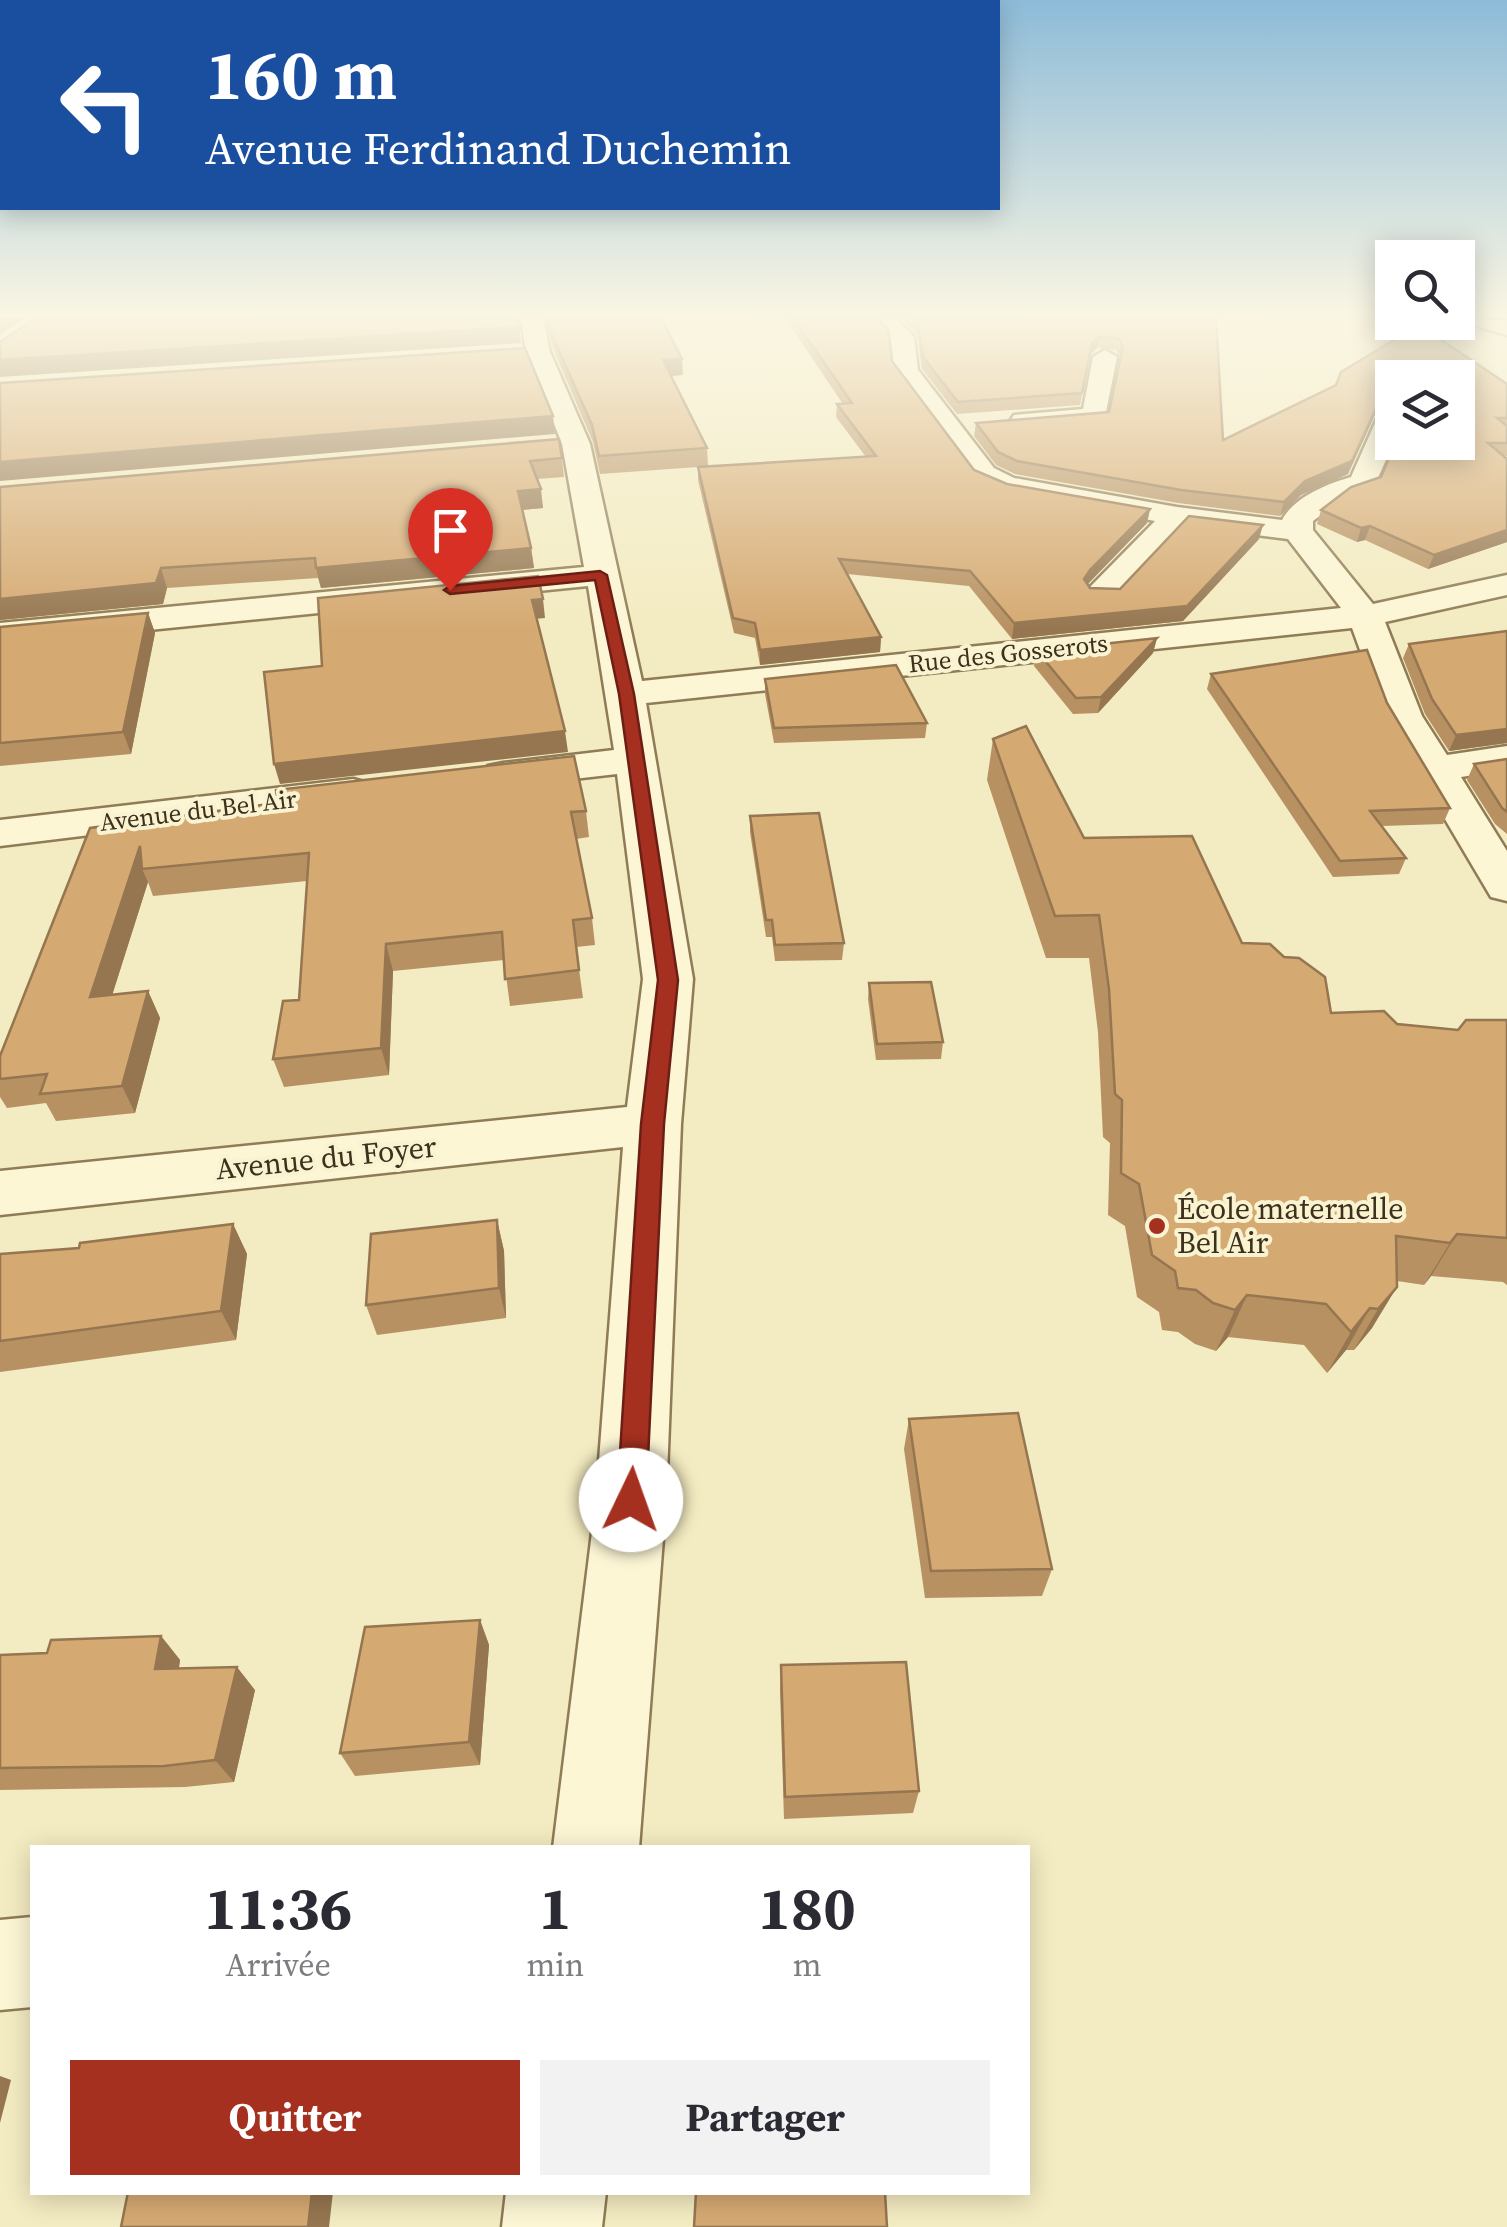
<!DOCTYPE html>
<html lang="fr">
<head>
<meta charset="utf-8">
<style>
	body { margin:0; font-family:"Source Serif 4",serif; background:#f2f2f3; color:#2b2b33; height:100vh; display:flex; flex-direction:column; font-size:38px; white-space:nowrap }
	* { box-sizing:border-box; margin:0 }
	p { font-size:32px; color:#7c7c81 }
	.icon { flex:none; width:55px; height:55px; fill:none; stroke:currentColor; stroke-width:2; stroke-linecap:round; stroke-linejoin:round }
	.map { position:relative; flex:1; overflow:hidden }
	.drawer { position:absolute; left:30px; top:1845px; width:1000px; height:350px; display:flex; flex-direction:column; background:#fff; border-radius:0px; box-shadow:0 5px 25px #0003 }
	.drawer>* { flex:none }
	.guide { position:absolute; left:0px; top:0px; width:1000px; height:210px; box-shadow:0 5px 25px #0003; background:#1a4fa0; color:#fff; overflow:hidden }
	.fabs { position:absolute; left:1375px; top:240px; display:grid; gap:20px }
	.fabs a { display:grid; place-items:center; width:100px; height:100px; border-radius:0px; background:#fff; box-shadow:0 5px 25px #0003; font-size:50px }
	.pin { position:absolute; display:grid; place-items:center; width:85px; height:85px; color:#fff; margin:-102px -42px; border-radius:50% 50% 50% 0; rotate:-45deg; box-shadow:0 0 10px #0007 }
	.pin .icon { rotate:45deg }
	.me { position:absolute; width:110px; margin:-55px; rotate:3deg; stroke-linejoin:round; filter:drop-shadow(0 0 8px #0008) }
	.turn { display:flex; align-items:center; gap:35px; height:210px; padding:0 40px; font-size:45px }
	.turn .icon { width:130px; height:130px; stroke-width:2.5 }
	.turn b { display:block; font-size:70px; line-height:85px }
	.eta { display:flex; justify-content:space-evenly; align-items:center; height:170px; text-align:center }
	.eta b { font-size:60px; font-weight:700; line-height:70px }
	.primary-button { display:flex; gap:20px; margin-top:auto; padding:20px 40px }
	.primary-button a { flex:1; height:115px; border-radius:0px; background:#a5301f; color:#fff; font-size:40px; font-weight:700; line-height:115px; text-align:center }
	.primary-button a+a { background:#f2f2f3; color:#2b2b33 }
	.map>svg:first-child { display:block }
	.lines { fill:none; stroke-linecap:round; stroke-linejoin:round }
	.minor-casing { stroke:#8f7c56; stroke-width:5 }
	.minor { fill:#fcf6d5; fill-rule:evenodd }
	.wall { fill:#b79162 }
	.shaded-wall { fill:#957650 }
	.building { fill:#d5a972; stroke:#957650; stroke-width:2.5 }
	.route { fill:#a5301f; stroke:#6b1f14; stroke-width:2.5 }
	.poi-dot { fill:#a5301f; stroke:#f9f3d1; stroke-width:4 }
	.labels { text-anchor:middle; stroke-width:8; stroke-linejoin:round; paint-order:stroke }
	.far-street-label { font-size:25px; fill:#3d301c; stroke:#f9f3d1 }
	.street-label { font-size:30px; fill:#3d301c; stroke:#f9f3d1 }
	.poi-label { font-size:30px; fill:#3d301c; stroke:#f9f3d1; text-anchor:start }
</style>
</head>
<body>
<div class="map">
<svg width="1507" height="2227" viewBox="0 0 1507 2227">
	<rect width="100%" height="100%" fill="#f3ebc1"/>
	<g class="lines">
		<g class="minor-casing">
			<path id="minor" d="M521,318H543L550,352L590,444L642,681L1341,608L1288,539L1184,526L1114,601H1090L1085,594L1090,587L1155,521L1006,494L974,480L894,371L891,339L870,318H895L914,337L918,370L994,468L1014,478L1177,507L1282,520C1294,497 1327,484 1351,477L1379,414L1392,406L1394,442L1373,489L1345,497L1313,521V530L1373,604L1507,575V595L1385,622L1422,716L1447,755L1507,746V770L1461,777L1507,851V901L1491,897L1384,716L1352,628L646,703L693,979L681,1124L666,1500L639,1848H553L596,1500L623,1147L0,1215V1171L627,1107L643,979L617,774L503,787L488,784L482,775L488,766L503,763L614,750L588,586L0,645V623L584,567L562,444L526,352Z
				M1464,318L1507,321V335L1467,323Z
				M1105,350L1117,357L1104,422L1014,427L1010,421L1014,415L1083,409L1093,357Z
				M353,779L368,783L374,792L368,801L0,846V820Z
				M32,1917V2007L0,2010V1920Z
				M506,2192H606L602,2227H502Z"/>
		</g>
		<use href="#minor" class="minor"/>
	</g>
	<path class="wall" d="M544,318H661L683,375L671,376L707,448L708,466L866,457L836,417L837,404H843L785,318H877L892,361L974,470L1007,484L1150,509L1147,523L1087,584L1090,588L1120,589L1259,539L1183,621L1012,639L969,586L847,574L881,637L880,652L760,665L755,638L734,633L698,480V467L600,474L593,442L554,351Z
		M901,318H1216L1223,440L1336,385L1341,372L1419,325L1507,384V456H1503L1507,459V542L1428,569L1365,540L1357,542L1317,524L1321,510L1351,487L1381,477L1396,442H1458V378H1392V402L1376,412L1348,474L1301,495L1280,516L1178,503L1015,474L996,465L974,436L976,423L1109,412L1120,357L1116,350L1097,348L1090,355L1080,405L957,414L922,369L917,334Z
		M562,458L564,477L537,479L543,508L522,510L531,548L534,568L321,588L318,578L167,588L163,604L0,620V487Z
		M148,613L155,633L131,754L0,766V627Z
		M1507,631V743L1449,751L1425,714L1403,658L1409,644Z
		M1157,638L1153,653L1098,713L1073,714L1034,666L1037,651Z
		M1211,674L1387,703L1450,808L1443,824L1382,826L1406,858L1399,874L1333,877L1207,689Z
		M765,679L927,723L925,738L774,743L765,694Z
		M993,739L1084,838L1242,943L1331,1013L1397,1024L1458,1030L1507,1020V1285L1503,1282L1431,1276L1424,1285L1397,1281L1372,1328L1354,1350H1346L1327,1373L1304,1345L1228,1337L1216,1351L1195,1344L1178,1332L1162,1330L1159,1312L1137,1297L1125,1226L1108,1215L1110,1143L1103,1137L1098,1032L1089,958H1046L987,780Z
		M1507,759V834L1495,824L1467,780L1474,764Z
		M586,811L589,837L576,839L592,918L595,945L576,947L583,998L510,1006L504,960L393,971L389,1075L284,1087L273,1059L299,1000L307,881L153,896L148,882L112,995L148,991L160,1018L135,1113L56,1121L46,1103L7,1108L0,1097V1056L90,828Z
		M750,816L844,943L842,960L775,961L772,937H766L750,832Z
		M869,983L943,1042L941,1059L876,1060L868,999Z
		M497,1220L504,1251L506,1318L377,1335L366,1305Z
		M233,1224L247,1254L236,1340L0,1372V1254L79,1248Z
		M909,1419L1052,1569L1042,1596L925,1598L904,1449Z
		M480,1620L489,1645L480,1765L355,1776L340,1753Z
		M161,1636L180,1660L179,1668L255,1690L234,1782L185,1787L0,1790V1655L47,1653Z
		M781,1665L919,1791L913,1813L784,1819L780,1690Z"/>
	<path class="shaded-wall" d="M0,318H25L0,335Z
		M518,318L521,343L0,377V360Z
		M1099,337L1097,348L1090,355L1080,405L1092,343Z
		M682,359L683,375L664,376L663,360Z
		M1392,392V402L1376,412L1348,474L1301,495L1280,516L1284,502L1380,400Z
		M553,416L555,434L0,481V462Z
		M541,489L543,508L520,510L518,491Z
		M1150,509L1147,523L1087,585L1084,579L1090,570Z
		M1263,525L1259,539L1183,621L1012,639L1014,623L1187,606Z
		M1370,526L1365,540L1357,542L1361,528Z
		M1507,530V542L1428,569L1434,555Z
		M531,548L534,568L321,588L316,568Z
		M161,568L167,588L163,604L0,620V599Z
		M543,599L545,618L534,619L532,600Z
		M148,613L155,633L131,754L123,732Z
		M881,637L880,652L760,665V650Z
		M1157,638L1153,653L1098,713L1101,697Z
		M1507,729V743L1449,751L1456,735Z
		M565,731L568,752L280,784L274,764Z
		M140,846L142,869L148,882L103,1024L90,997Z
		M386,944L393,971L389,1075L381,1048Z
		M148,991L160,1018L135,1113L122,1086Z
		M497,1220L504,1251L506,1318L499,1288Z
		M233,1224L247,1254L236,1340L221,1311Z
		M1457,1234L1431,1276L1424,1285L1450,1243Z
		M1397,1287L1372,1328L1354,1350L1378,1309Z
		M1247,1295L1228,1337L1216,1351L1235,1310Z
		M1370,1308L1346,1350L1327,1373L1351,1332Z
		M480,1620L489,1645L480,1765L469,1742Z
		M161,1636L180,1660L175,1692L155,1669Z
		M237,1667L255,1690L234,1782L215,1760Z
		M0,2076L11,2080L0,2123Z
		M312,2192H333L329,2227H308Z"/>
	<path class="building" d="M36,318H518L519,327L0,360V342Z
		M547,318H661L682,359L663,360L707,448L599,456L592,425L552,335Z
		M793,318H877L888,329L892,361L974,470L1007,484L1150,509L1090,570L1084,579L1090,588L1120,589L1189,516L1263,525L1187,606L1014,623L970,571L839,559L881,637L760,650L755,623L733,618L698,467L876,456L837,404L852,403Z
		M913,318H1216L1223,440L1336,385L1341,372L1419,325L1507,384V418H1497L1507,426V443H1488L1507,459V530L1434,555L1370,526L1361,528L1321,510L1351,487L1381,477L1396,442H1458V378H1392V392L1380,400L1352,461L1305,481L1284,502L1181,490L1017,461L998,452L976,423L1109,412L1123,346L1118,338L1099,337L1092,343L1082,393L958,402L923,357L918,323Z
		M525,348L553,416L0,462V383Z
		M559,439L562,458L530,461L541,489L518,491L531,548L316,568L315,558L161,568L156,583L0,599V487Z
		M538,576L543,599L532,600L565,731L274,764L264,672L322,666L318,598Z
		M148,613L123,732L0,743V627Z
		M1507,631V729L1456,735L1432,699L1409,644Z
		M1157,638L1101,697L1076,698L1037,651Z
		M1367,650L1387,703L1450,808L1370,811L1406,858L1340,861L1211,674Z
		M896,665L927,723L774,728L765,679Z
		M1026,726L1084,838L1192,836L1242,943L1270,944L1284,957L1299,958L1325,977L1331,1013L1384,1011L1397,1024L1458,1030L1466,1020H1507V1238L1457,1234L1450,1243L1396,1236L1397,1287L1378,1309L1370,1308L1351,1332L1326,1304L1247,1295L1235,1310L1213,1303L1196,1290L1178,1288L1175,1271L1152,1255L1139,1184L1121,1173L1122,1100L1115,1094L1109,989L1099,915L1055,916L993,739Z
		M574,756L586,811L571,812L592,918L573,920L579,970L505,979L502,932L386,944L381,1048L273,1059L283,1001L299,1000L309,853L142,869L140,846L90,997L148,991L122,1086L40,1094L47,1074L0,1079V1056L90,828L277,803L276,790Z
		M1507,759V812L1502,808L1474,764Z
		M819,813L844,943L775,945L772,920H766L750,816Z
		M931,982L943,1042L877,1044L869,983Z
		M497,1220L499,1288L366,1305L371,1234Z
		M233,1224L221,1311L0,1341V1254L79,1248L80,1243Z
		M1018,1413L1052,1569L931,1571L909,1419Z
		M480,1620L469,1742L340,1753L365,1627Z
		M161,1636L155,1669L237,1667L215,1760L164,1766L0,1768V1655L47,1653L51,1640Z
		M906,1662L919,1791L785,1797L781,1665Z
		M128,2192H312L308,2227H121Z
		M696,2192H885L887,2227H694Z"/>
	<linearGradient id="sky" x2="0" y2="1"><stop stop-color="#8dbbd8"/><stop offset="0.5" stop-color="#faf6e3"/><stop offset="1" stop-color="#faf6e3" stop-opacity="0"/></linearGradient>
	<rect width="1507" height="630" fill="url(#sky)"/>
	<path class="route" d="M600,571L607,575L634,694L678,980L664,1124L646,1500L642,1510L631,1514L621,1510L617,1500L641,1124L658,980L619,694L595,580L450,594L444,590L450,586Z"/>
	<circle class="poi-dot" cx="1157" cy="1226" r="10"/>
	<g class="labels">
		<g class="far-street-label">
			<text transform="translate(1008 653) rotate(-6)" y="9">Rue des Gosserots</text>
			<text transform="translate(198 810) rotate(-7)" y="9">Avenue du Bel Air</text>
		</g>
		<g class="street-label">
			<text transform="translate(326 1158) rotate(-6)" y="10">Avenue du Foyer</text>
		</g>
		<g class="poi-label">
			<text x="1177" y="1219">École maternelle<tspan x="1177" dy="34">Bel Air</tspan></text>
		</g>
	</g>
</svg>
<div class="fabs">
<a><svg class="icon" aria-label="search" viewBox="0 0 24 24"><circle cx="10" cy="10" r="6"/><path d="M15 15l6 6"/></svg></a>
<a><svg class="icon" aria-label="layers" viewBox="0 0 24 24"><path d="M12 4l9 5-9 5-9-5zM3 14l9 5 9-5"/></svg></a>
</div>
<div class="pin" style="left:450px;top:590px;background:#d93025"><svg class="icon" aria-label="arrive" viewBox="0 0 24 24"><path d="M6 21V4h12l-3 4 3 4H6"/></svg></div>
<svg class="me" style="left:631px;top:1500px" viewBox="-20 -20 40 40"><circle r="19" fill="#fff"/><path d="M0-13L10 11 0 6-10 11z" fill="#a5301f"/></svg>
<div class="guide">
<div class="turn"><svg class="icon" aria-label="left" viewBox="0 0 24 24"><path d="M17 20v-9H6M10 6l-5 5 5 5"/></svg><div><b>160 m</b>Avenue Ferdinand Duchemin</div></div>
</div>
<section class="drawer">
<div class="eta">
<div><b>11:36</b><p>Arrivée</p></div>
<div><b>1</b><p>min</p></div>
<div><b>180</b><p>m</p></div>
</div>
<div class="primary-button"><a>Quitter</a><a>Partager</a></div>
</section>
</div>
</body>
</html>
